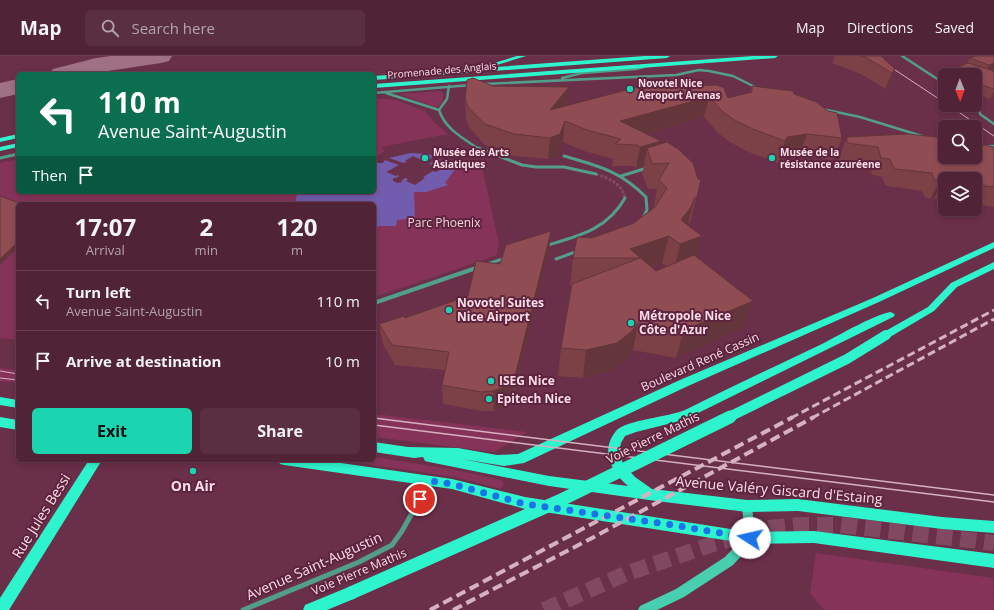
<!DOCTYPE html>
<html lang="en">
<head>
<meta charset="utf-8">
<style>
	body { margin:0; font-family:"Open Sans",sans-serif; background:#5a2f42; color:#f1f3f6; height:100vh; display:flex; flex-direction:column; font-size:15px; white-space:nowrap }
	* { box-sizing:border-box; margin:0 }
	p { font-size:13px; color:#b4a4ad }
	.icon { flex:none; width:22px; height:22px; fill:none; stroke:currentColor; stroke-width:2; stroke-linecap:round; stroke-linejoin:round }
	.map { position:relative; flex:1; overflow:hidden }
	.details { position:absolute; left:16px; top:146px; width:360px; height:260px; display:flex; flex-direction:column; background:#502337; border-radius:6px; box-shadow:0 2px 6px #0003,0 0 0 1px #674052 }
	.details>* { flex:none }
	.banner { position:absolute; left:16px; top:16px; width:360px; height:122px; border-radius:6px; box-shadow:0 2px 6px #0003,0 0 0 1px #674052; background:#0b6e4f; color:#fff; overflow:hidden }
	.needle { width:26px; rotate:179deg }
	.fabs { position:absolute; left:938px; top:12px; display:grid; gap:8px }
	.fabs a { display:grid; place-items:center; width:44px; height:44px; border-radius:6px; background:#502337; box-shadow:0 2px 6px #0003,0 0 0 1px #674052; font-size:20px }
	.pin { position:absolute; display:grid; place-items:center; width:34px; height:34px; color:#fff; margin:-17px; border:2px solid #fff; border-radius:50%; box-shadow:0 1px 4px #0007 }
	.me { position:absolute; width:44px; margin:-22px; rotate:280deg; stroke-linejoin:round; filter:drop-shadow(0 0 3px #0008) }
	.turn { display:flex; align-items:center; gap:14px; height:84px; padding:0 16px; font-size:18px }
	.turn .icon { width:52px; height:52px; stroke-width:2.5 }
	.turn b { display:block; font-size:28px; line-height:34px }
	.then { display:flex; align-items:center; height:38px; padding:0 16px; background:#0003; gap:8px; font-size:15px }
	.eta { display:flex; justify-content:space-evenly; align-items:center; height:68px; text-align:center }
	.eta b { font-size:24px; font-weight:700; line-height:28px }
	.primary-button { display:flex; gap:8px; margin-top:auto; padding:8px 16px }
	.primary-button a { flex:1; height:46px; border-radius:6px; background:#1bd5b1; color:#111; font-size:16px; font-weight:700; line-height:46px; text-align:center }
	.primary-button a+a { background:#5a2f42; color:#f1f3f6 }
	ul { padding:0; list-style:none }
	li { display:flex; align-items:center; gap:12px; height:60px; padding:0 16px; border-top:1px solid #674052 }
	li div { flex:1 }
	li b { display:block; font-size:15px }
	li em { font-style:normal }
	header { display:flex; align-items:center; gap:24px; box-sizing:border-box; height:56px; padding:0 20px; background:#502337; border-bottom:1px solid #674052 }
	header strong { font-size:19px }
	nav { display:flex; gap:22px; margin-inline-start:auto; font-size:14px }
	.search { width:280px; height:36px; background:#5a2f42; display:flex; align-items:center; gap:10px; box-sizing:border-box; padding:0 14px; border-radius:6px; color:#b4a4ad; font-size:15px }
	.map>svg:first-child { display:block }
	.green { fill:#863359 }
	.water { fill:#725cad }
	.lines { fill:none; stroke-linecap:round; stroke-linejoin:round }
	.taxiway { fill:#a07084; fill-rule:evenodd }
	.street-tunnel { stroke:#804961; stroke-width:3; stroke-dasharray:3 1.5; stroke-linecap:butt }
	.highway-tunnel { stroke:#804961; stroke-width:16; stroke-dasharray:16 8; stroke-linecap:butt }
	.street-far3 { stroke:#519e8a; stroke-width:2.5 }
	.street-far2 { stroke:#519e8a; stroke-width:3 }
	.street-far1 { stroke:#519e8a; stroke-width:4 }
	.street { stroke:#519e8a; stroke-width:5 }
	.secondary { fill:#47cfb0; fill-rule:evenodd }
	.primary { fill:#2ef4cd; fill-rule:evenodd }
	.tram-far1 { stroke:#d6b1bf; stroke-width:1 }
	.tram { stroke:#d6b1bf; stroke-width:1.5 }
	.rail-far1 { stroke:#d6b1bf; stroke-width:3; stroke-dasharray:8 4; stroke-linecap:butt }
	.rail { stroke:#d6b1bf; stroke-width:4; stroke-dasharray:10 5; stroke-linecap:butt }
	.primary-bridge-far1 { stroke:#2ef4cd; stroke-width:10 }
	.primary-bridge { stroke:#2ef4cd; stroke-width:13 }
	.wall { fill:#7b4147; fill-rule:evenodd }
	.shaded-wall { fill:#64353a }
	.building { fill:#8f4c53; stroke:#64353a }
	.route { stroke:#1a73e8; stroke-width:7; stroke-dasharray:0 12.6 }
	.poi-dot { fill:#1bd5b1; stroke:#5e243e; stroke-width:1.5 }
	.labels { text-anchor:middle; stroke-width:4; stroke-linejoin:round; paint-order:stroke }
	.far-street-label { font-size:10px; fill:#fadce6; stroke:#5e243e }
	.far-poi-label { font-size:10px; font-weight:bold; fill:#fadce6; stroke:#5e243e; text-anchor:start }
	.park-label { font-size:12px; fill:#efd5de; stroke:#5e243e }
	.poi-label { font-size:12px; font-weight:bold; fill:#fadce6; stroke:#5e243e; text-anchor:start }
	.street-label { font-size:12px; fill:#fadce6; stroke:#5e243e }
	.near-poi-label { font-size:14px; font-weight:bold; fill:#fadce6; stroke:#5e243e }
	.near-street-label { font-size:14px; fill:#fadce6; stroke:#5e243e }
</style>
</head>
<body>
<header>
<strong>Map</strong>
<div class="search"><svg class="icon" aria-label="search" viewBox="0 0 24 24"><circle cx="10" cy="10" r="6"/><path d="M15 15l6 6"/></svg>Search here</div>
<nav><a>Map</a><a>Directions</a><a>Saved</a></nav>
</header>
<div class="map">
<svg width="994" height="554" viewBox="0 0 994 554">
	<rect width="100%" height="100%" fill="#6a2f49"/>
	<path class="green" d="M442,35C445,40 443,50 436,51L399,38Z
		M374,42L396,44L425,55L435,67L448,78L381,91L385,95L374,102Z
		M18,103V136H374V107H383L385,104L399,109L386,116L396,120L398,119L399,120L396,122H393V125L397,127L403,126L401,125L405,122L408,123L406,125L415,129L425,122L423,121L433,115L436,116L443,112L446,113L482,111L499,188L497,199L431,222L374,241V148H18V284L0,282V107Z
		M0,312L18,314V327L0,325Z
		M374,358L527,376L494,396L374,381Z
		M374,401L451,413L502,424L504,427L501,433L455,421L339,404H374Z
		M816,497L993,522L994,554H824L810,537Z"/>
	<path class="water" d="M411,97L428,98L434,100L426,106L413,100L405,105L407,106L403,107L389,102Z
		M438,102L447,108L446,113L456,112L445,127L448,129L426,136H414L415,162L397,164L396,170H378L376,175H374V148H295L297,139L295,136H374V107H383L385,104L399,109L386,116L396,120L398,119L399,120L396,122H393V125L397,127L403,126L401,125L405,122L408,123L406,125L415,129L425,122L423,121L433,115L436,116L442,112L429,108Z"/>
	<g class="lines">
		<path class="taxiway" d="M111,0H172L169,5L161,7L88,18H49L53,13L96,2Z
			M18,23V38L0,42V27Z"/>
		<path class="street-tunnel" d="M596,118C610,123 621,127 625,142"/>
		<path class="highway-tunnel" d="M544,554L625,518L713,488L770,472L802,469H840L994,487"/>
		<path class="street-far3" d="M902,0L945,28
			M562,22L582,17L636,13L644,11
			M484,28L676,19L699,14L709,15L733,20L759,33
			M374,37L471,29
			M386,37L439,54
			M975,47L979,51L980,58L994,68
			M822,53L860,61L925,81
			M439,54C445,73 463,82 479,93
			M439,54L447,43L449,30
			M975,91L994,90"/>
		<path class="street-far2" d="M478,92L522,109L536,111H564L596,118
			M564,100C599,110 620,115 646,141L647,154L642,164
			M0,102L18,98
			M621,120L647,112
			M545,190C578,180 607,174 625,142
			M556,203L578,195
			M487,208L506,202"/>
		<path class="street-far1" d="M374,247L479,211"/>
		<path class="street" d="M243,554L359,506L392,489L402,475L430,425"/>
		<path class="secondary" d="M747,445L751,447L752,450L755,482L754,486L733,509L684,541L657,554H638L640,550L676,533L725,501L745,480L742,450L743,447Z"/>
		<path class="primary" d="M517,0H526L497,9L494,7Z
			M645,0H670L667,2L374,24V20Z
			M753,0H778L775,2L374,32V28Z
			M18,78V82L0,86V82Z
			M18,87V91L0,95V91Z
			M994,186V192L879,246L688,330L524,407L504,410L462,403L549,420L628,430C611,416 600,394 616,375C625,364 669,361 685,354C731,331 778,309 824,287C843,277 870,261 890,256L893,257L895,259L893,261L684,364L636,376L625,380L621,387L619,395L623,408L635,421L652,433L747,444L798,443L942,461L994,465V477L942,473L798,455L747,456L656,445L549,430L429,406L425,405L423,401L414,402L374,396V386L408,391L458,392L497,399L518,398L680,324L873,242Z
			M994,206V213L957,231L934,255L890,281H882L881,279L882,277L928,251L951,227Z
			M0,341L18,344V352L0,349Z
			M0,361L18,364V374L0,371Z
			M89,404H102L9,554H0V542Z
			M278,404H320L452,423L525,441L750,476L814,475L994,498V512L814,487L750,488L525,453L452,433L284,409L280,408Z
			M351,530L356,532L358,537L356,542L327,554H303L305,549Z"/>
		<path class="tram-far1" d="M874,0L945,47
			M948,49L994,80
			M0,315L18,318
			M0,322L18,324"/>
		<path class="tram" d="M374,362L994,439
			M374,369L994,446"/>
		<path class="rail-far1" d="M791,362L994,254
			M812,362L994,263"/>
		<path class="rail" d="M430,554L793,361
			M453,554L594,481L814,361"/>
		<path class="primary-bridge-far1" d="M727,362L847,303L886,279"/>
		<path class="primary-bridge" d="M351,537L559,445L730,361"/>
	</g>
	<path class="wall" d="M835,0H881L895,13L889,29L885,33L861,18L832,7Z
		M994,0L993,15H994V41L990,43L975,37V19H947L949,15L967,7L970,2Z
		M493,30L569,31L568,49L688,30L728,42L750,37L752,30L794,38L842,82L833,104L799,99L780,103L778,107L746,95L730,86L718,77L704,61L646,78L661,85L660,88L698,123H701L690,167H688L687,169L702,180L696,201L742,272L676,302L633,294L626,304L611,315L583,322L558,320L561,292L571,229H570L573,202L592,182L634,167L654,151L657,133H648L642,118L644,110L636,112L633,110H612L613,103L584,95L563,86L559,99L548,103L513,100L485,89L469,71L466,63L465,43ZM662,207L667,210L656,215L651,211Z
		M847,81L994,91V151L975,148V123H945V144L934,143H930L925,141L922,135L888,130L885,129L882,121L872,119L870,109L839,105L840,99Z
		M551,175L549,194L515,335L512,344L504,351L494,355H482L443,348L442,329L445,314L395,309L383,288L379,268L405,262L468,240L500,208Z"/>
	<path class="shaded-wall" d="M994,7V14L985,17L989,9Z
		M895,13L889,29L885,33L892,17Z
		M569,31L568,51L550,54Z
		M994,36V41L990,43Z
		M709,41L704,61L621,85L620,65Z
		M565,65L563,86L559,99L548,103L550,82Z
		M807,78L799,99L780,103L778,107L785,85L787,81Z
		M661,85L656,106L647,92L644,110L636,112L640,91Z
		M944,124L934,143H930L940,125Z
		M695,141L688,167L684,177L681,164Z
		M551,175L549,194L515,335L512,344L504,351L494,355L493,335Z
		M669,180L662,207L637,216L640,202L630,193Z
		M702,180L695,207L674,215L680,188Z
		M18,186V192L0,209V203Z
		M753,245L742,272L676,302L684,274Z
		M638,267L633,294L626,304L611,315L583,322L586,294Z"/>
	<path class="building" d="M861,0H881L895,13L892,17L867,2Z
		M976,0H994V7L989,9L970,2Z
		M968,7L994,15V33L975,27V25L977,24L975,23V19H963L949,15Z
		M473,22L493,30L569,31L550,54L672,22H680L688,30L717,29L724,32L728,42L752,36V30L793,35L794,38L816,46L828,55L837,57L842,82L807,78L787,81L785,85L753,73L736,65L723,56L709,41L620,65L661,85L640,91L637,89L615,88L621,83L587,74L565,65L560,78L550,82L514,78L485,68L468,51L465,43L467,24Z
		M908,78L945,82V101H975V87L994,91V131L975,129V123H945V125H940L934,123L932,117L896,113L893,111L890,103L881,102L878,91L847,87V81Z
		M667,86L678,93L693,107L698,123H701L697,141H695L691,151L681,164L702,180L680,188L669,180L630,193L656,215L694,199L753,245L684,274L638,267L631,276L617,287L586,294L561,292L572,228L640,202H573L577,181L592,182L634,167L655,151L667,132L659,124L669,107L652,108L647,92Z
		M0,140L22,148H18V186L0,203Z
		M551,175L516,316L512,324L504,331L493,335L481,336L442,329L449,296L392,289L379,268L404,260L405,262L468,240L476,205L500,208L506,189Z"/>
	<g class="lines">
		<path class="route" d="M420,443L430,425L452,428L525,448L673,469L750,482"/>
	</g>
	<g class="poi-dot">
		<circle cx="630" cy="33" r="4"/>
		<circle cx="425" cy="102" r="4"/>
		<circle cx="772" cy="102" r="4"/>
		<circle cx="449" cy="254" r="4"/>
		<circle cx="631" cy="267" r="4"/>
		<circle cx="491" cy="325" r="4"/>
		<circle cx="489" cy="343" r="4"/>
		<circle cx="193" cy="415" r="4"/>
	</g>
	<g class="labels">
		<g class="far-street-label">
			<text transform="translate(442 14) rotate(-5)" y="4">Promenade des Anglais</text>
		</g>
		<g class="far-poi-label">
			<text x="638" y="31">Novotel Nice<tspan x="638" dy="12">Aeroport Arenas</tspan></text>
			<text x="433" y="100">Musée des Arts<tspan x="433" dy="12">Asiatiques</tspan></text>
			<text x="780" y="100">Musée de la<tspan x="780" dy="12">résistance azuréene</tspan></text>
		</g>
		<g class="park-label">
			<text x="444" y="171">Parc Phoenix</text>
		</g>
		<g class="poi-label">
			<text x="457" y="251">Novotel Suites<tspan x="457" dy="14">Nice Airport</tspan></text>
			<text x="639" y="264">Métropole Nice<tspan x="639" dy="14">Côte d'Azur</tspan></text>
			<text x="499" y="329">ISEG Nice</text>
			<text x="497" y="347">Epitech Nice</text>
		</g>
		<g class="street-label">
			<text transform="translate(700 306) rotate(-24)" y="4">Boulevard René Cassin</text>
			<text transform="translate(653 382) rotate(-26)" y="4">Voie Pierre Mathis</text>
			<text transform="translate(359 516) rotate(-23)" y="4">Voie Pierre Mathis</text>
		</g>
		<g class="near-poi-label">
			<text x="193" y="435">On Air</text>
		</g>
		<g class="near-street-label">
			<text transform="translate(779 434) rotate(5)" y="5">Avenue Valéry Giscard d'Estaing</text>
			<text transform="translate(41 460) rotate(-58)" y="5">Rue Jules Bessi</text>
			<text transform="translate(314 510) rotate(-24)" y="5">Avenue Saint-Augustin</text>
		</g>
	</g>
</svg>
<div class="fabs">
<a><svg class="needle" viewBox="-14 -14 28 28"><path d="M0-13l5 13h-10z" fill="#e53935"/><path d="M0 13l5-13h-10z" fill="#b4a4ad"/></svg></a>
<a><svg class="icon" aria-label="search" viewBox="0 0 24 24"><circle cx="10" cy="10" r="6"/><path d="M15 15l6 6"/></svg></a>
<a><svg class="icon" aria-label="layers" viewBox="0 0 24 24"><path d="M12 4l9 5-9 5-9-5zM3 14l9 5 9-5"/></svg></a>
</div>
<div class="pin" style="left:420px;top:443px;background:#d93025"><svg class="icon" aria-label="arrive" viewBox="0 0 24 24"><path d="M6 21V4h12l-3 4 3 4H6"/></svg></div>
<svg class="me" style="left:750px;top:482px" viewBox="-20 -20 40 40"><circle r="19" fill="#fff"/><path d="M0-13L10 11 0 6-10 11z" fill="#1a73e8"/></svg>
<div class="banner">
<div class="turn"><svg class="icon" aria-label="left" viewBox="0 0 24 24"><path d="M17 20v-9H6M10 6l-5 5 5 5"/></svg><div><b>110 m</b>Avenue Saint-Augustin</div></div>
<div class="then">Then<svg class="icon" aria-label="arrive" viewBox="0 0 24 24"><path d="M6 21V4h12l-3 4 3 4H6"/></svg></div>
</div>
<section class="details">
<div class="eta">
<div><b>17:07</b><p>Arrival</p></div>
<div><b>2</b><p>min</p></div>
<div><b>120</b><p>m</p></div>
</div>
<ul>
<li><svg class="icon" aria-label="left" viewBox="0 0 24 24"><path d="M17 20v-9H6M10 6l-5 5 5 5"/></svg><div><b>Turn left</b><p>Avenue Saint-Augustin</p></div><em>110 m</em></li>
<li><svg class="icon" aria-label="arrive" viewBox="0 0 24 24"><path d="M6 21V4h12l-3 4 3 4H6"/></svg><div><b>Arrive at destination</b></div><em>10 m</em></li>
</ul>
<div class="primary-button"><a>Exit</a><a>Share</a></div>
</section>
</div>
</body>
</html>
